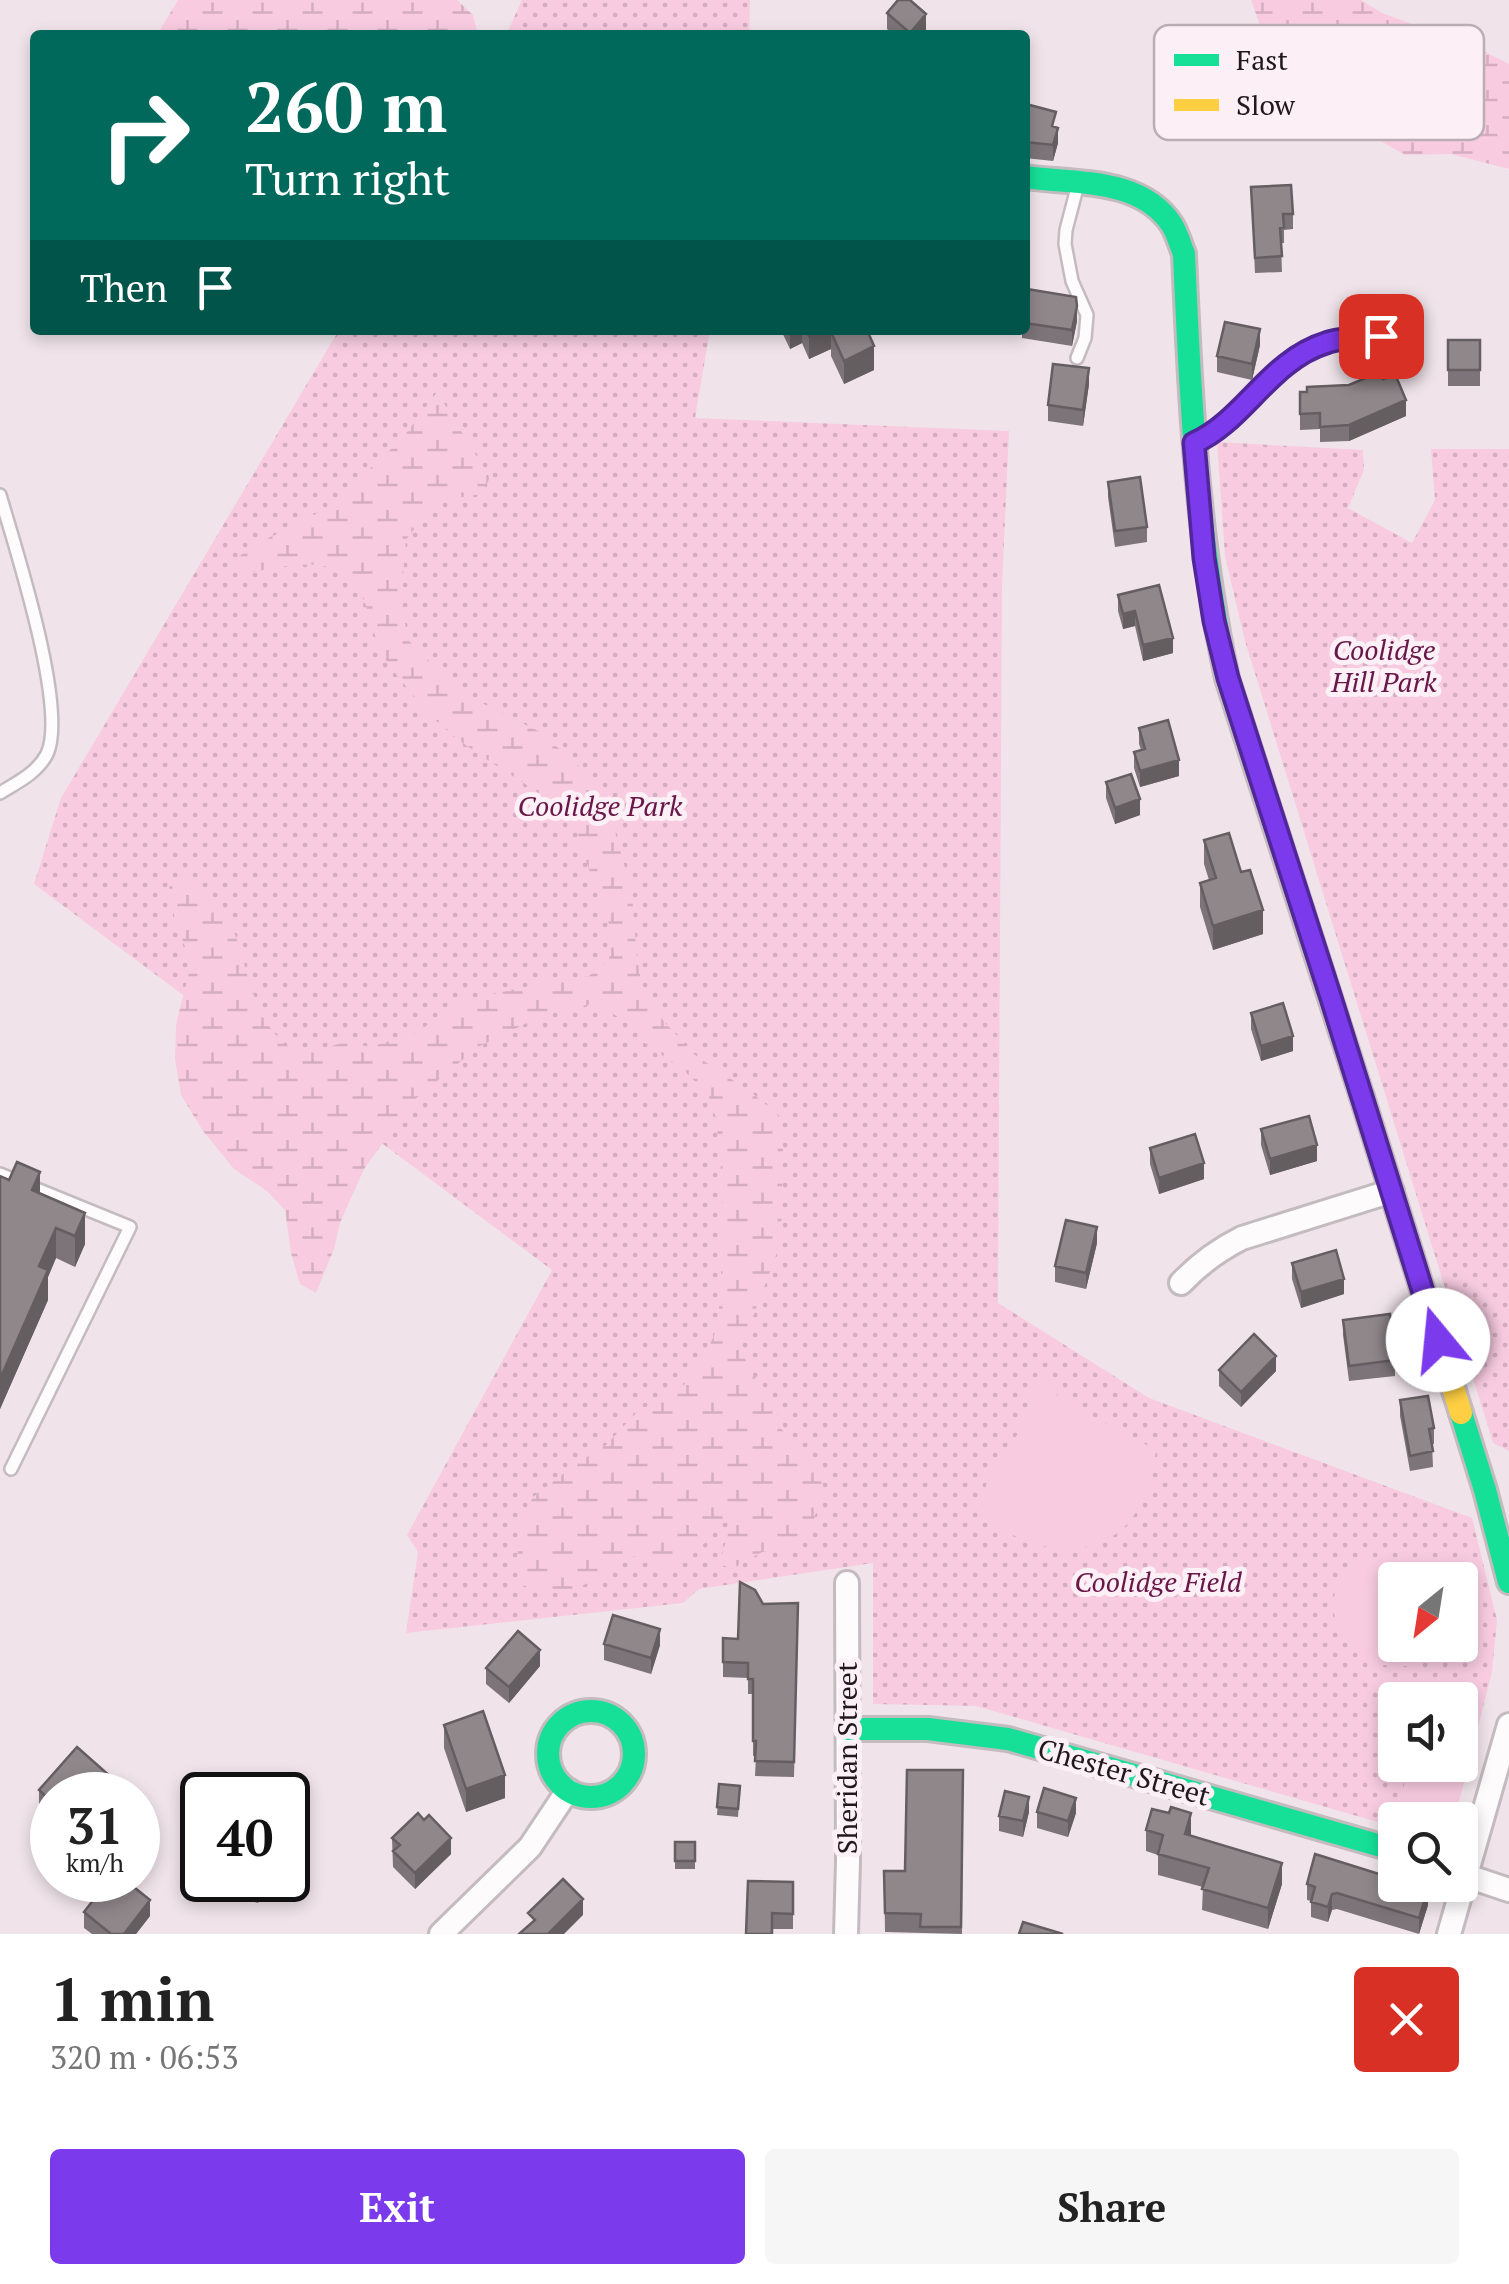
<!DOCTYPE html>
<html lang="en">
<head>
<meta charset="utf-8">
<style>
	body { margin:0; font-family:"PT Serif",serif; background:#f6f6f6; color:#222; height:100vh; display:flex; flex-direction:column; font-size:38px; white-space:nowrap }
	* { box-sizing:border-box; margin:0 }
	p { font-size:32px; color:#767676 }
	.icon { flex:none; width:55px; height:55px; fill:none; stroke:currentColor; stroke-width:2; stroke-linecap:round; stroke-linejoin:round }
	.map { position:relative; height:1934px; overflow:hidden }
	.panel { display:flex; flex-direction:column; background:#fff; flex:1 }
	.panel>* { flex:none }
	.top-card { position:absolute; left:30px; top:30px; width:1000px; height:305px; border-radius:10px; box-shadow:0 5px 15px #0003; background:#00695c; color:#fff; overflow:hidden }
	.needle { width:65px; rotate:210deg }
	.fabs { position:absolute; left:1378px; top:1562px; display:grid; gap:20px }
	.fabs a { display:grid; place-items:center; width:100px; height:100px; border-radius:10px; background:#fff; box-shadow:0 5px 15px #0003; font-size:50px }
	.speed { position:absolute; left:30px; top:1772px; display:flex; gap:20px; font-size:50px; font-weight:700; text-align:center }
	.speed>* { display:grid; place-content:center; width:130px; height:130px; border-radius:50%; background:#fff; box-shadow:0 5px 15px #0003; line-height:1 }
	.speed small { font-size:25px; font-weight:400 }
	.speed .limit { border:5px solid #111; border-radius:15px; background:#fff; color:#111 }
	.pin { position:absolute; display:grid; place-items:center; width:85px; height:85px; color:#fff; margin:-42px; border-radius:20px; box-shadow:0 5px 15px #0006 }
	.me { position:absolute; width:110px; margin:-55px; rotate:343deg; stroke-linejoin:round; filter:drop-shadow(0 0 8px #0008) }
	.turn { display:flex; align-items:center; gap:35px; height:210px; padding:0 50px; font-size:45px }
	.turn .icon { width:130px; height:130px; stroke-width:2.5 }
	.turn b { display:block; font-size:70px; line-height:85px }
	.then { display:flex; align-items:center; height:95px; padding:0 50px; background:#0003; gap:20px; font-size:38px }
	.round { display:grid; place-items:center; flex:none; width:105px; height:105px; border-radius:10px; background:#f6f6f6 }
	.head { display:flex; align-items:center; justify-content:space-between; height:170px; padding:0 50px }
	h1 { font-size:60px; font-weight:800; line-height:75px }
	.primary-button { display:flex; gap:20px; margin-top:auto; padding:20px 50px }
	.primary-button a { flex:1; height:115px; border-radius:10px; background:#7c3aed; color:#fff; font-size:40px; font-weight:800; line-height:115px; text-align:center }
	.primary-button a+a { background:#f6f6f6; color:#222 }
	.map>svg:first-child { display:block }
	.grass { fill:url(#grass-dots); fill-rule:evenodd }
	.wetland { fill:url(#wetland-marsh) }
	.pitch { fill:#f8cbe1 }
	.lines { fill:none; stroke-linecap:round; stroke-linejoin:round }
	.lane-casing { stroke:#c4bbbf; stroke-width:16 }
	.street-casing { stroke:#c4bbbf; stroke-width:28 }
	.fast-casing { stroke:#c4bbbf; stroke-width:28 }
	.slow-casing { stroke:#c4bbbf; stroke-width:28 }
	.lane { stroke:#fdfbfc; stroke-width:11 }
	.street { stroke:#fdfbfc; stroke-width:22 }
	.fast { stroke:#16e098; stroke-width:22 }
	.slow { stroke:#ffcf43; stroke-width:22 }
	.wall { fill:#7c7478 }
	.shaded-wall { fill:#655e61 }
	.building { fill:#90878b; stroke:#655e61; stroke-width:2.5 }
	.route-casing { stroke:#51269a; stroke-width:25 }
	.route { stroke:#7c3aed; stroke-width:18 }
	.labels { text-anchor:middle; stroke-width:10; stroke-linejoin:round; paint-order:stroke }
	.park-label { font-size:28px; font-style:italic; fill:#691749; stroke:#fceff5 }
	.street-label { font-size:28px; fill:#20181c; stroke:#fceff5 }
	.key { fill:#fceff5; stroke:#baaeb4; stroke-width:2.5 }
	.key-label { font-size:28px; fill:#20181c }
</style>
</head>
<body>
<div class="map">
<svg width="1509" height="1934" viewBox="0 0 1509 1934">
	<defs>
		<pattern id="grass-dots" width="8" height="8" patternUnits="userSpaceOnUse" patternTransform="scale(2.5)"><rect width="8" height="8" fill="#f8cbe1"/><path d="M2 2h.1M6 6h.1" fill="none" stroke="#d4aec0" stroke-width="1.8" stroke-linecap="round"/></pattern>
		<pattern id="wetland-marsh" width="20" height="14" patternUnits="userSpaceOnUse" patternTransform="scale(2.5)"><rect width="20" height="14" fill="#f8cbe1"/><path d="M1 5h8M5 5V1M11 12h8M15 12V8" fill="none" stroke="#d4aec0"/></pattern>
	</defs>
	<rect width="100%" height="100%" fill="#f0e4ea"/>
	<path class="grass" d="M522,0H750L749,35H506Z
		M339,330H710L695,418L1009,431L1002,587L998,1303L1149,1398L1472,1518L1497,1620L1492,1672L1454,1820H1395V1827L976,1706L873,1704V1563L699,1589L683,1603L406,1633L418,1552L407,1535L552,1270L34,884L61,798ZM1395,1580H1460V1645H1395ZM1395,1700H1460V1765H1395Z
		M1217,442L1363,450L1364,470L1348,508L1412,543L1435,500L1431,449H1509V1451L1493,1443L1245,641L1225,556Z"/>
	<path class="wetland" d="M178,0H457L473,15L478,35H161L160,30Z
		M1251,0H1361L1382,13L1478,48L1509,64V169L1451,154L1405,155L1379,140L1339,91L1297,69L1266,42Z
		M437,392L490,478L481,494L457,498L431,506L406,540L401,600L408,640L460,692L540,732L587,773L612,821L632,893L637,959L643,991L661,1018L695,1055L752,1093L781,1117L783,1147L781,1242L741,1349L750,1371L777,1407L778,1426L817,1463L823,1489L812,1525L790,1547L762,1552L732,1569L718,1563L727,1539L730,1516L718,1522L706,1542L671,1574L627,1553C592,1585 571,1600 522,1585L517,1560L520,1523L533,1497L576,1464L606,1445L637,1412L683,1386L702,1363L718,1326L723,1238L722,1182L716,1118L708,1094L682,1069L646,1044L630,1025L597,1003L545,1014L478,1047L414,1100L364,1169L340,1223L334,1249L316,1293L300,1284L291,1253L285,1210L267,1191L234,1169L203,1131L181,1095L175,1059L176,1024L191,965L174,915L169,887L177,880C240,888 238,965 260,1010C267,1025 276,1036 288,1048L323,1049L344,1042L370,1047L413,1034L470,999L558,980L589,976L609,959L611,929L583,853L574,819C554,804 533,788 511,775C480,755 451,738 426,710C413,695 393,672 383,655C369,630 370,590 343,574C311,554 272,572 238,573L236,560L247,549L329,507L402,439Z"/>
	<path class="pitch" d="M1046,1374L1056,1384L1057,1397L1156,1450C1150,1499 1129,1545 1074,1548C1052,1549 1032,1546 1013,1535C1003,1529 988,1522 984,1510C980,1498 988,1484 989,1472L998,1470L1033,1405C1029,1390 1029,1380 1046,1374Z
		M1361,1554L1424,1577C1435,1569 1442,1570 1452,1579L1395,1580V1645H1420L1408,1666C1395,1666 1381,1667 1368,1660C1325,1639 1322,1580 1361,1554Z
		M1460,1728L1477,1733L1454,1820H1395L1409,1765H1460Z"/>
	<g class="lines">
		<g class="lane-casing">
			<path id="lane" d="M1077,358L1085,338L1087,315L1072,281L1065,244L1066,230L1077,188
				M1197,441L1212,435L1267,380L1307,352L1327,342L1401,334
				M0,495C15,547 68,709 47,754C37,773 18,782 0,793
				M0,1174L130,1227L11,1469"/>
		</g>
		<g class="street-casing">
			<path id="street" d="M1181,1283C1199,1264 1218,1250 1242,1238L1392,1191
				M1467,1876L1509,1890
				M441,1934L530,1847L568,1790
				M846,1934L848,1861L847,1583
				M1449,1934L1509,1725"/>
		</g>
		<g class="fast-casing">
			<path id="fast" d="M1025,177C1074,184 1141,177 1172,225C1177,233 1180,244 1184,254C1190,397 1197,538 1227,678L1362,1097
				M1461,1413L1485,1490L1509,1582
				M548 1754a43 43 0 1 1 86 0a43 43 0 1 1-86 0Z
				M847,1729H928L1008,1739L1395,1850"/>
		</g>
		<g class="slow-casing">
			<path id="slow" d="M1362,1097L1461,1413"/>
		</g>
		<use href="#lane" class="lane"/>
		<use href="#street" class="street"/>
		<use href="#fast" class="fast"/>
		<use href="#slow" class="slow"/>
	</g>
	<path class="wall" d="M887,13L926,30L922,35H894L887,29Z
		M1159,106L1210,107L1207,129L1159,122Z
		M1025,109L1056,127L1058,143L1053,161L1025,158Z
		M1251,187L1293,214V229L1284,230V243H1281L1282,272L1255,273Z
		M1025,302L1077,321L1072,346L1022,338V330H1025Z
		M781,330H867L874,370L844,384L831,356V349L809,359L802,343L790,349Z
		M1448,340H1480V386H1448Z
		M1260,345L1252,380L1217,372V356Z
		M1383,379L1406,416L1349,441L1320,442V429L1300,430V392Z
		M1089,384L1083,426L1048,421V405Z
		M1108,482L1147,527V542L1115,547L1108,497Z
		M1118,595L1173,653L1143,661L1135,626L1123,629L1118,611Z
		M1139,728L1179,776L1140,787L1134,768V752L1141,750L1139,744Z
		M1106,782L1140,815L1115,824L1106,798Z
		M1204,840L1241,872L1263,934L1213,950L1200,907V883L1209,880L1204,864Z
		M1251,1013L1293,1051L1261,1061L1251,1029Z
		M1261,1129L1317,1161L1270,1175L1261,1145Z
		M1150,1148L1204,1179L1159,1194L1150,1164Z
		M0,1176L40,1193L85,1244L75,1267L56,1258L48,1277V1300L0,1409Z
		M1097,1243L1086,1289L1055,1282V1266Z
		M1292,1263L1344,1294L1301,1308L1292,1279Z
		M1343,1320L1395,1360V1376L1349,1381L1343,1335Z
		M1219,1370L1276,1371L1241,1407L1219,1386Z
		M1400,1400L1434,1428V1444H1432L1433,1467L1410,1471L1400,1416Z
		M798,1603L794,1777L755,1776L756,1756H753V1694H748V1678L723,1677V1638L738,1639L763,1604Z
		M604,1644L660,1645L651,1674L604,1660Z
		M540,1666L509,1703L486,1684V1668Z
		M444,1725L505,1798L466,1812L444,1748Z
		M963,1770L962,1934L885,1932L884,1871H905Z
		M719,1784L740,1786L738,1817L717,1815Z
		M39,1790L120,1795H52V1825L39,1814Z
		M1029,1812L1023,1837L999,1831V1816Z
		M1037,1812L1076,1813L1068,1837L1037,1828Z
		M1146,1830L1191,1834V1836L1282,1884L1268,1929L1202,1910L1203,1887L1158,1875V1855L1146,1851Z
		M392,1838L451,1854L415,1889L393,1867Z
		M675,1842H695V1869H675Z
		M215,1880H265L258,1903L215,1890Z
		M793,1882V1929H772L746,1934Z
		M1307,1884L1428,1905L1419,1934L1337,1909L1332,1910L1328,1922L1311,1917V1901L1307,1900Z
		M84,1912L150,1916L136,1934H92L84,1928Z"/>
	<path class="shaded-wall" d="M926,14V30L922,35H910Z
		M1210,91V107L1207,129V114Z
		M1058,128V143L1053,161V145Z
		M1077,306V321L1072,346V330Z
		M1260,329V345L1252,380V364Z
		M790,330H802V343L790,349Z
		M821,330H843L831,332V349L809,359V336Z
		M874,346V370L844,384V361Z
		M1089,368V384L1083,426V410Z
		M1406,400V416L1349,441V425Z
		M1135,611V626L1123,629V614Z
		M1173,638V653L1143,661V645Z
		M1179,760V776L1140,787V771Z
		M1140,799V815L1115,824V808Z
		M1263,910V934L1213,950V926Z
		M1293,1036V1051L1261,1061V1046Z
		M1317,1145V1161L1270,1175V1159Z
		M1204,1163V1179L1159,1194V1178Z
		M40,1172V1203L32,1190Z
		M85,1213V1244L75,1267V1236Z
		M1097,1227V1243L1086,1289V1273Z
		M56,1228V1258L48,1277V1300L0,1409V1379L39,1266Z
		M1344,1279V1294L1301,1308V1292Z
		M1276,1356V1371L1241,1407V1392Z
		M660,1629V1645L651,1674V1658Z
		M540,1650V1666L509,1703V1687Z
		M505,1775V1798L466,1812V1789Z
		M120,1785V1795H111Z
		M1029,1797V1812L1023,1837V1821Z
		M1076,1798V1813L1068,1837V1821Z
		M1191,1813V1834L1185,1855V1834Z
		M451,1838V1854L415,1889V1873Z
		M1282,1863V1884L1268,1929V1908Z
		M258,1880H265L258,1903Z
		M1428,1889V1905L1419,1934V1918Z
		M1332,1894V1910L1328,1922V1907Z
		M583,1899V1915L564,1934H548Z
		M150,1900V1916L136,1934H124Z"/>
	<path class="building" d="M898,0H910L926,14L910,33L887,13Z
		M1026,104L1056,112L1052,126L1058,128L1053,145L1025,142V109Z
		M1291,185L1293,214H1283L1284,227L1280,228L1282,256L1255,258L1251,187Z
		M1027,289L1076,297L1077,306L1072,330L1025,323V302Z
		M1225,322L1260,329L1252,364L1217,356Z
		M806,330H821L809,336Z
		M836,330H867L874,346L844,361L831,332Z
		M1448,340H1480V370H1448Z
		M1053,364L1089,368L1083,410L1048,405Z
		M1380,372L1383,379L1395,374L1406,400L1349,425L1320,427V413L1300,414V392H1307V387L1349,385Z
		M1140,477L1147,527L1115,531L1108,482Z
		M1159,585L1173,638L1143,645L1135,611L1123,614L1118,595Z
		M1168,720L1179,760L1140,771L1134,752L1145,749L1139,728Z
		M1131,774L1140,799L1115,808L1106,782Z
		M1229,833L1241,872L1250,870L1263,910L1213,926L1200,883L1216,878L1204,840Z
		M1283,1003L1293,1036L1261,1046L1251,1013Z
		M1309,1116L1317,1145L1270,1159L1261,1129Z
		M1195,1134L1204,1163L1159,1178L1150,1148Z
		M17,1162L40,1172L32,1190L85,1213L75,1236L56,1228L39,1266L48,1270L0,1379V1176L9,1180Z
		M1066,1220L1097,1227L1086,1273L1055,1266Z
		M1336,1250L1344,1279L1301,1292L1292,1263Z
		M1390,1314L1395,1360L1349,1366L1343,1320Z
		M1254,1334L1276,1356L1241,1392L1219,1370Z
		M1428,1396L1434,1428L1429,1429L1433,1451L1410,1456L1400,1400Z
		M740,1582L755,1590L763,1604L798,1603L794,1762L755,1761L756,1741H753V1679H748V1663L723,1662V1638L738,1639Z
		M613,1615L660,1629L651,1658L604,1644Z
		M518,1631L540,1650L509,1687L486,1668Z
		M483,1711L505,1775L466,1789L444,1725Z
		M77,1747L120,1785L111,1795H52V1802L39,1790Z
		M907,1770H963L961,1927H920L921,1914L885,1913L884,1871H905Z
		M719,1784L740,1786L738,1809L717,1807Z
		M1044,1788L1076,1798L1068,1821L1037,1812Z
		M1005,1791L1029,1797L1023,1821L999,1816Z
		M1171,1807L1191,1813L1185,1834L1282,1863L1268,1908L1202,1889L1209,1868L1158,1854L1163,1835L1146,1830L1152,1809L1169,1813Z
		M418,1813L424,1820L429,1815L451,1838L415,1873L393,1851L400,1845L392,1838Z
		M675,1842H695V1861H675Z
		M1315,1854L1395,1879V1885H1415L1428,1889L1419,1918L1337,1893L1332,1894L1328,1907L1311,1902L1315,1887L1307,1884Z
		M563,1879L583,1899L548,1934H519L535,1920L528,1913Z
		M109,1880H125L150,1900L124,1934H111L84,1912Z
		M748,1881L793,1882V1914L772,1913V1934H746Z
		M1023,1922L1063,1934H1019Z"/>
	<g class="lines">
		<g class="route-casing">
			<path id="route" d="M1381,336C1364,338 1342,337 1326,343C1270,360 1243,422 1194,443L1204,558L1214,621L1228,678L1331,998L1438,1340"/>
		</g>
		<use href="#route" class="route"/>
	</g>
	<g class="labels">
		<g class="park-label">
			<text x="1384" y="660">Coolidge<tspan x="1384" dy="32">Hill Park</tspan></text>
			<text x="600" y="816">Coolidge Park</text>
			<text x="1158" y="1592">Coolidge Field</text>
		</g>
		<g class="street-label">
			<text transform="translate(847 1758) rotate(-90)" y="10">Sheridan Street</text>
			<text transform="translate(1124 1772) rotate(16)" y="10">Chester Street</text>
		</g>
	</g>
	<rect x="1154" y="25" width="330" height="115" rx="15" class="key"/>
	<rect x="1174" y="54" width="45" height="12" fill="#16e098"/>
	<rect x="1174" y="99" width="45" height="12" fill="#ffcf43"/>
	<g class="key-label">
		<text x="1236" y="70">Fast</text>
		<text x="1236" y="115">Slow</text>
	</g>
</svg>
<div class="fabs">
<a><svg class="needle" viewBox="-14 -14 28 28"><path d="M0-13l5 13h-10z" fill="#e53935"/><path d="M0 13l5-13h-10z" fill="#767676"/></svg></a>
<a><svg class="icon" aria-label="sound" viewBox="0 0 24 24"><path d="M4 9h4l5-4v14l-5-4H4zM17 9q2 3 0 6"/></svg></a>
<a><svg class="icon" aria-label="search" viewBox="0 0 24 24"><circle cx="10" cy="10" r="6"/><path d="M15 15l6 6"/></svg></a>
</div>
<div class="speed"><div>31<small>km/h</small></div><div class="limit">40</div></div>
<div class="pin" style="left:1381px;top:336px;background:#d93025"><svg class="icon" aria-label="arrive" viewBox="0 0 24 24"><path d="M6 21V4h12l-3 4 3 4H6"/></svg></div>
<svg class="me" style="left:1438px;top:1340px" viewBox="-20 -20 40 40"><circle r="19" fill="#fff"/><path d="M0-13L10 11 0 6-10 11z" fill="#7c3aed"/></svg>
<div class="top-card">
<div class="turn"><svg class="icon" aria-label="right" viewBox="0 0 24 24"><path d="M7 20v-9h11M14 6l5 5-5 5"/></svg><div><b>260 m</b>Turn right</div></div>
<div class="then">Then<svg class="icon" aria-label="arrive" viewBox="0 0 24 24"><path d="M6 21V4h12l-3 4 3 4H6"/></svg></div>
</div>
</div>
<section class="panel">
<div class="head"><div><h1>1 min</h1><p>320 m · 06:53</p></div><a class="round" style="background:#d93025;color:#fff"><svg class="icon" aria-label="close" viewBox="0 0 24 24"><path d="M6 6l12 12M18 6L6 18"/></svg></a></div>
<div class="primary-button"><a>Exit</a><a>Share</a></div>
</section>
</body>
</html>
